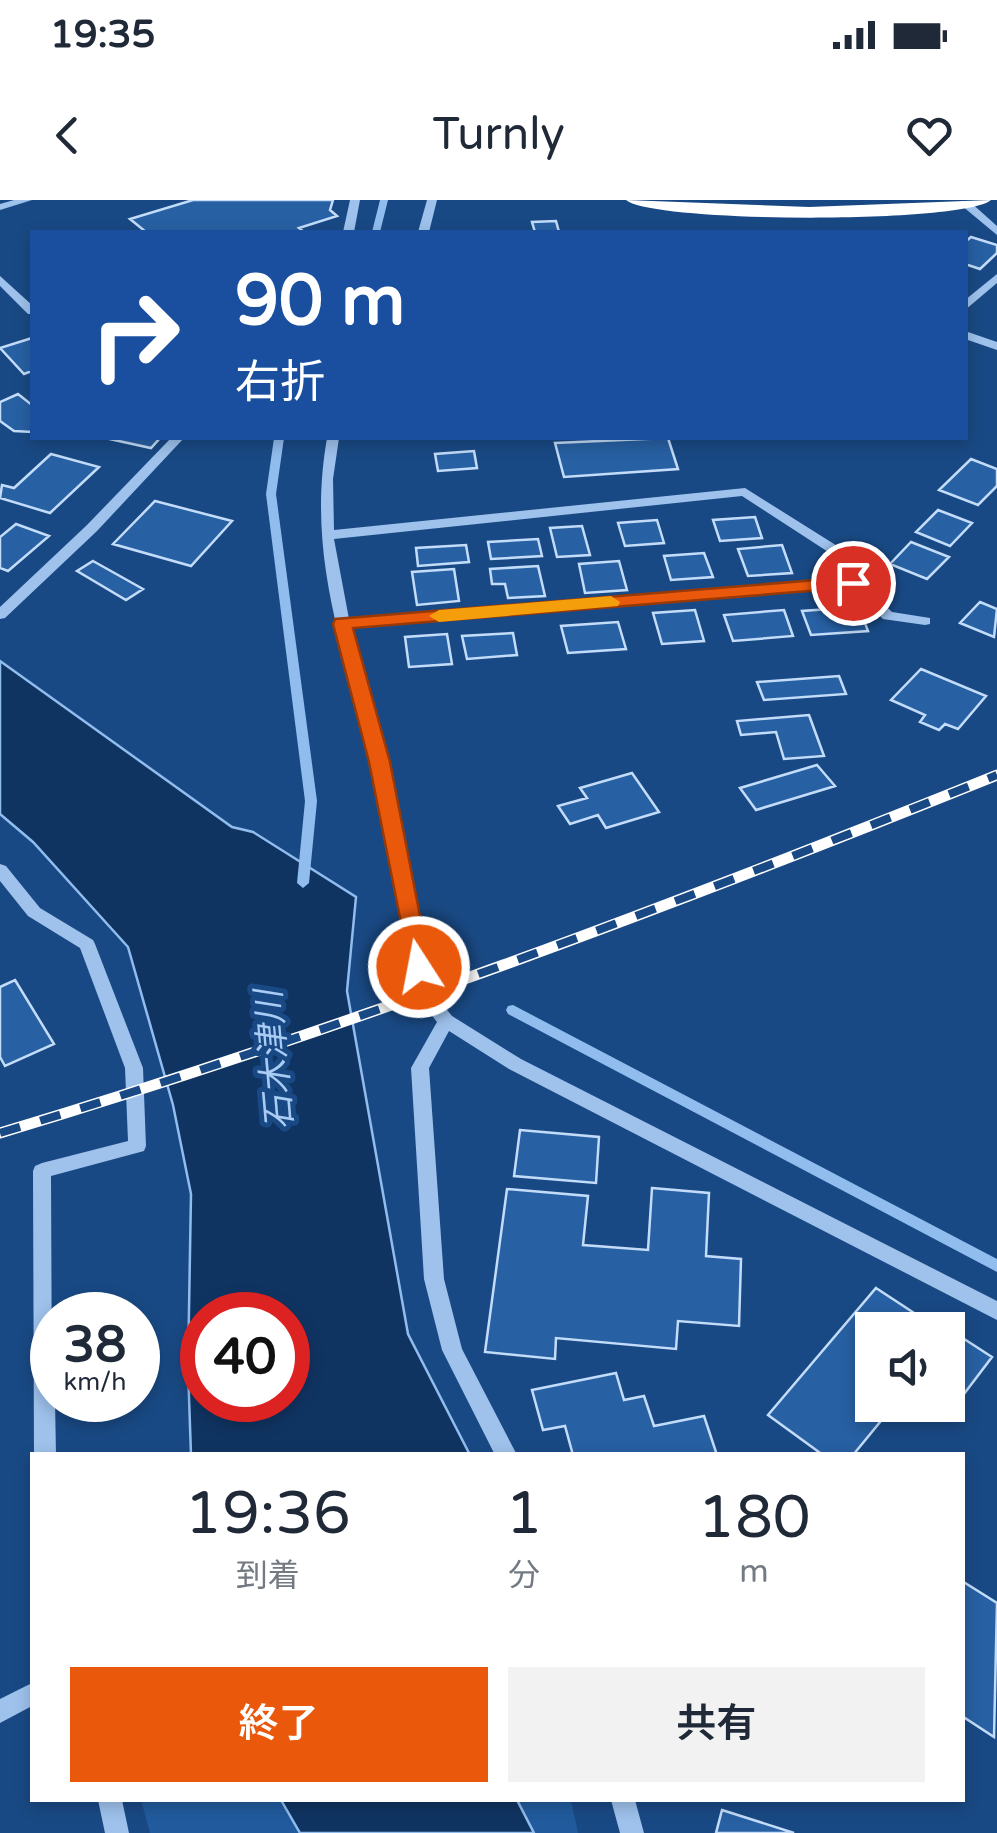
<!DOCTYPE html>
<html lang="ja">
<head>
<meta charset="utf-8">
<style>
	body { margin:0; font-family:"Varela Round","Noto Sans JP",sans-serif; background:#f2f2f3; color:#1f2937; height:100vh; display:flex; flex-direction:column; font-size:38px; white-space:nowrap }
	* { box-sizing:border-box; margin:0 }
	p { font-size:32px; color:#747a83 }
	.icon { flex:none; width:55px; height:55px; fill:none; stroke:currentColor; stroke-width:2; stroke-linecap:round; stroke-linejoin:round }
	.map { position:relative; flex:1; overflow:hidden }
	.sheet { position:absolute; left:30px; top:1252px; width:935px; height:350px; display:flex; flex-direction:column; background:#fff; border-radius:0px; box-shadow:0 5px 15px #0003 }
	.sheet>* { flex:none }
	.hud { position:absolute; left:30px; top:30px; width:938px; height:210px; border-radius:0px; box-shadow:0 5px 15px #0003; background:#1a4fa0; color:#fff; overflow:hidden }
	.fabs { position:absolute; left:855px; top:1112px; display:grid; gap:20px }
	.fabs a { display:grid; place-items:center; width:110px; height:110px; border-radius:0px; background:#fff; box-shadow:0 5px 15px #0003; font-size:50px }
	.speed { position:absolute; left:30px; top:1092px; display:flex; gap:20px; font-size:50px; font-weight:700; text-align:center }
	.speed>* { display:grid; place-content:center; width:130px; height:130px; border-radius:50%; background:#fff; box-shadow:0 5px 15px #0003; line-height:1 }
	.speed small { font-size:25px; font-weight:400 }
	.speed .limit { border:15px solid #d22; background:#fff; color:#111 }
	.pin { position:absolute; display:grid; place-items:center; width:85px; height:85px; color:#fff; margin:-42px; border:5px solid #fff; border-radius:50%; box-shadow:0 2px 10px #0007 }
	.me { position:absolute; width:110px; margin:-55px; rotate:349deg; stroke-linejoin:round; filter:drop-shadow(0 0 8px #0008) }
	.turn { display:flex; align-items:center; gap:35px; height:210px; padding:0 40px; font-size:45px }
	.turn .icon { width:130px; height:130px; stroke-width:2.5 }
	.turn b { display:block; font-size:70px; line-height:85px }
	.eta { display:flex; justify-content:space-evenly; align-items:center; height:170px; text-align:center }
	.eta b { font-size:60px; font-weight:600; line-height:70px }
	.action { display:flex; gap:20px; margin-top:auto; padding:20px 40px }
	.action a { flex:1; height:115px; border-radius:0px; background:#ea580c; color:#fff; font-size:40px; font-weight:600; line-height:115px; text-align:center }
	.action a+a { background:#f2f2f3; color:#1f2937 }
	.status { display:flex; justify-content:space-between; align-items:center; height:70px; padding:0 50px; background:#fff; direction:ltr }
	.status svg { height:28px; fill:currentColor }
	header { display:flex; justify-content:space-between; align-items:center; height:130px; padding:0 40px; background:#fff; font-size:45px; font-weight:600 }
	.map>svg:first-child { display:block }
	.green { fill:#215b9d }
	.water { fill:#103462; stroke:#90bdee; stroke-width:2.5; fill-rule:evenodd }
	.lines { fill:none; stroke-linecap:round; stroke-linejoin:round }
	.stream { fill:#90bdee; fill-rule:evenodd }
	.building { fill:#2760a3; stroke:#c3dcf9; stroke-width:2.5 }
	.minor { fill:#9ec2ec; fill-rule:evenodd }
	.highway { fill:#fff; fill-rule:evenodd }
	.rail-casing { stroke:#fff; stroke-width:11 }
	.rail { stroke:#194984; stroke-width:8; stroke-dasharray:21; stroke-linecap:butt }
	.route { fill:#ea580c; stroke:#983908; stroke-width:2.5 }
	.slow { fill:#f59e0b }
	.labels { text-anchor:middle; stroke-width:10; stroke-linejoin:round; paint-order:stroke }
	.water-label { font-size:35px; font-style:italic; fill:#a9ccf4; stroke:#194984 }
</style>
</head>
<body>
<div class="status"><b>19:35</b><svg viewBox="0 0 49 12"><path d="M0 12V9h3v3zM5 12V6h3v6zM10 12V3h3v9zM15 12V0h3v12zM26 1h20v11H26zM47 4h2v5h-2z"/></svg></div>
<header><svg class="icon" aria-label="back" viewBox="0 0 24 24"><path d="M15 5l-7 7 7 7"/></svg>Turnly<svg class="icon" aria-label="heart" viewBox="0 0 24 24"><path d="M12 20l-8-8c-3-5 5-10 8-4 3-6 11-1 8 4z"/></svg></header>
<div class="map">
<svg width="997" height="1633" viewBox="0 0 997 1633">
	<rect width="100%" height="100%" fill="#194984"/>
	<path class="green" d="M141,1600H361L373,1633H150Z
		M490,1600H571L578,1633H500Z"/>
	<path class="water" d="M0,461L232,627L253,632L356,697L347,791L408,1134L470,1255H191L188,1168L191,994L173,905L128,747L33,642L0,614ZM202,1115H288V1200H202Z
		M281,1600H517L534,1633H300Z"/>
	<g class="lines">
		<path class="stream" d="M380,0H388L380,32H372Z
			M274,238H284L276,294L317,601L309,683L303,688L297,683L305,601L266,294Z
			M513,805L997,1059V1072L508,814L506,810L508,806Z"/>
	</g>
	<path class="building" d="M193,0H333L330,10L337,16L299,28L304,32H146L130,19Z
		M556,21L559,32H535L532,22Z
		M971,37L997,45V53L980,69L965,64V42Z
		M32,138V171L24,174L0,148Z
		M18,194L32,205V232L14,231L0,221V202Z
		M105,238H160L151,248Z
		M668,238L678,269L564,277L555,243Z
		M474,251L477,268L438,271L435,254Z
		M51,254L99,267L50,313L0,298L2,285L14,288Z
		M971,259L997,269V286L978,305L939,290Z
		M155,301L232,321L191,366L113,344Z
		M938,310L972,323L950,346L916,332Z
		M755,317L762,338L720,341L713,320Z
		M657,320L664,343L625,346L618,323Z
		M16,324L49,336L8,371L0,368V337Z
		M582,326L590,355L557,357L550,328Z
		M538,339L542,356L491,359L488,342Z
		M911,342L949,357L927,379L890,364Z
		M466,345L469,362L418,366L416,348Z
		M782,345L792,373L748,376L738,349Z
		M704,353L713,377L671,380L664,356Z
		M93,361L143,389L126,400L77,371Z
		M619,361L627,390L585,393L579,364Z
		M538,366L545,396L508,398L505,384H492L490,369Z
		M454,369L459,401L417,405L412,372Z
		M980,402L997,409L994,437L960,423Z
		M859,407L868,431L811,435L802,411Z
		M695,410L704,441L662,444L653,413Z
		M784,410L793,436L733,441L724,415Z
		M618,422L626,449L568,453L561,426Z
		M513,433L517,455L467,459L462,436Z
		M447,434L452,464L409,467L405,437Z
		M921,469L986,496L958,529L945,524L939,530L920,522L925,515L891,500Z
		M839,476L846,494L764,500L757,482Z
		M809,515L824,556L784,559L776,532L741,535L737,521Z
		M817,565L835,586L756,610L740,588Z
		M632,573L659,612L606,628L598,615L570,624L558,606L587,598L580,588Z
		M15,780L54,844L5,866L0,857V787Z
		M520,930L599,937L596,983L514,976Z
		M652,988L709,993L706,1056L741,1059L739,1126L678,1121L676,1149L556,1138L555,1159L485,1152L507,989L588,996L583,1045L648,1050Z
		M876,1088L940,1130H872V1205H894L853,1255H823L768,1215Z
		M958,1135L992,1157L945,1219L925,1205H948V1148Z
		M616,1173L624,1200L644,1196L654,1226L704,1216L717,1255H573L565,1226L543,1230L532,1190Z
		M962,1381L997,1403L994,1537L962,1516Z
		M722,1610L794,1633H716Z"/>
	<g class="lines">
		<path class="minor" d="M14,0H32L0,10V4Z
			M350,0H360L354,32H343Z
			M427,0H437L429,32H418Z
			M961,1H969L997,26V35L961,5Z
			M997,74V83L965,110V100Z
			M0,76L32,105V114H28L0,86Z
			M965,131L997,142V150L965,139Z
			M171,238H184L97,331L5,418L0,419V407L87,325Z
			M327,238H339L333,279L334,330L745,288L850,354L860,381L892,412L930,418V424L925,425L883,419L850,387L351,428L388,565L434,794L452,816L521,859L997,1101V1120L509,869L449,831L429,868L444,1079L462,1149L517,1255H495L442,1150L424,1079L411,868L437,822L417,796C400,718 389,639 371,562C345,447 306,359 327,238ZM742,296L839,359L845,379L349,419L334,339Z
			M0,664L6,666L40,708L93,740L95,744L143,868L146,946L144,951L51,976L52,1200H55L56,1255H34L33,971L35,966L42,963L128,941L125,868L80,748L28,716L0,681Z
			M32,1483V1506L0,1523V1499Z
			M98,1600H122L129,1633H105Z
			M611,1600H635L644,1633H620Z"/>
		<path class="highway" d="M626,0L809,7L991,0C963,24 653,23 626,0Z"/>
		<g class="rail-casing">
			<path id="rail" d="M0,933C339,831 669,707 997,575"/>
		</g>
		<use href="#rail" class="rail"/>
	</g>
	<path class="route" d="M853,377L859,379V387L353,428L390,562L430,767L427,773H411L369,562L333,424L335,419Z"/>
	<path class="slow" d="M611,396L620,402L618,406L439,422L429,416L439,410Z"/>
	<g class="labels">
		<g class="water-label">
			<text transform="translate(274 860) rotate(-95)" y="12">石木津川</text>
		</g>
	</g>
</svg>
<div class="fabs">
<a><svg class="icon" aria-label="sound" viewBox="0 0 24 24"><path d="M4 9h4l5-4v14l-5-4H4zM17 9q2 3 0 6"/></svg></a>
</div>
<div class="speed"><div>38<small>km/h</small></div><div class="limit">40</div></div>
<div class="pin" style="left:853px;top:383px;background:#d93025"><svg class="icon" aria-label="arrive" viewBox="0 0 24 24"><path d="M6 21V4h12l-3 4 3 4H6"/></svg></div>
<svg class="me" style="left:419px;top:767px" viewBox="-20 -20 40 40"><circle r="17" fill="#ea580c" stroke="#fff" stroke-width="3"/><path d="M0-11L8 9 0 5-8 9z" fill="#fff"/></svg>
<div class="hud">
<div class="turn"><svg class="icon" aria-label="right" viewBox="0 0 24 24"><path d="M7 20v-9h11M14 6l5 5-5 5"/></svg><div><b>90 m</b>右折</div></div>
</div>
<section class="sheet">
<div class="eta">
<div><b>19:36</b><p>到着</p></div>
<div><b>1</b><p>分</p></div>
<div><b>180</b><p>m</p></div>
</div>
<div class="action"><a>終了</a><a>共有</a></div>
</section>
</div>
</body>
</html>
